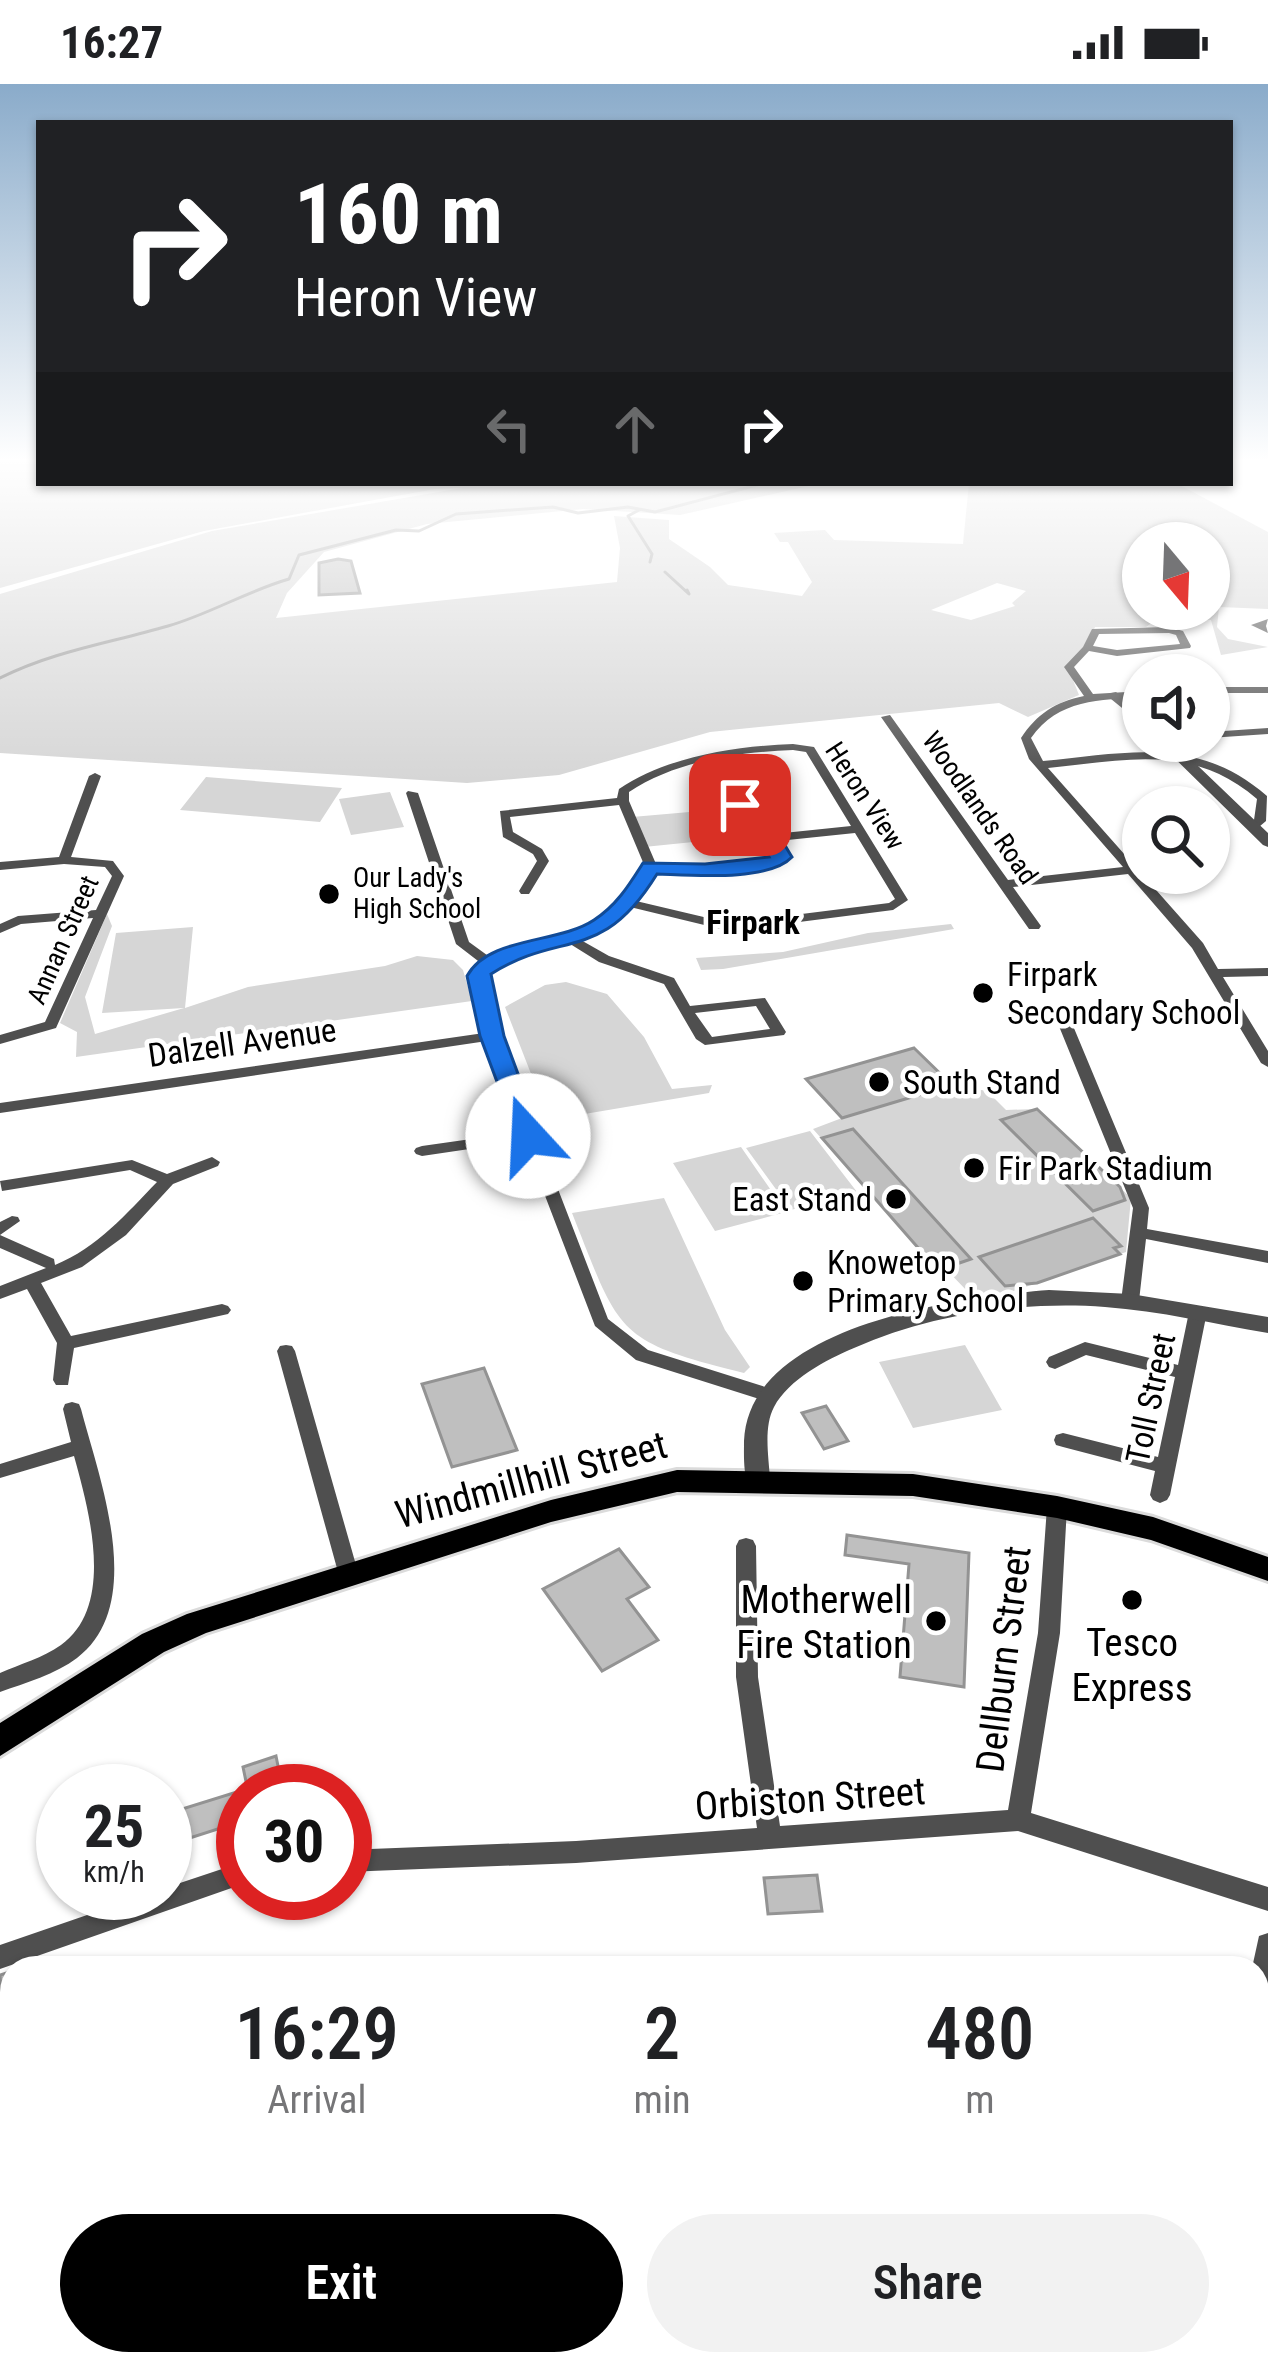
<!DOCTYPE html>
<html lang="en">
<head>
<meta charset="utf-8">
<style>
	body { margin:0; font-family:"Roboto Condensed",sans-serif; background:#f2f2f2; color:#202124; height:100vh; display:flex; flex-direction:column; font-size:45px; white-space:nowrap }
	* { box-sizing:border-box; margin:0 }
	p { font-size:39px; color:#757577 }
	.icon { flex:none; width:66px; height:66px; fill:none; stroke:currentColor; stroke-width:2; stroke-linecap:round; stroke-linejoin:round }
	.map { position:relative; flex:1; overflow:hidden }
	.panel { position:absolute; left:0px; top:1872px; width:1269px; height:420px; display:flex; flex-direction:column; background:#fff; border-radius:36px 36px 0 0; box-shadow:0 3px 9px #0004 }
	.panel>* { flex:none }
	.top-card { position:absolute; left:36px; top:36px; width:1197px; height:366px; border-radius:0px; box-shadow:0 3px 9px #0004; background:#202124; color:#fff; overflow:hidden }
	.needle { width:78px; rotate:161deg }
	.controls { position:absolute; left:1122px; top:438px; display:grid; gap:24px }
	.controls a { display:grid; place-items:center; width:108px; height:108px; border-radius:50%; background:#fff; box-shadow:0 3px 9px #0004; font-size:60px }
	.speed { position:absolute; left:36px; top:1680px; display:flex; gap:24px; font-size:60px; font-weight:700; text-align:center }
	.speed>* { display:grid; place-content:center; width:156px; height:156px; border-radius:50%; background:#fff; box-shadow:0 3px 9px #0004; line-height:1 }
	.speed small { font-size:30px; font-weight:400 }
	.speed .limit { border:18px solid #d22; background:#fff; color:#111 }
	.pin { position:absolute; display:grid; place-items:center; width:102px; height:102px; color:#fff; margin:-51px; border-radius:24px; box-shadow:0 6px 18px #0006 }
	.me { position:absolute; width:132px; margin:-66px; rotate:340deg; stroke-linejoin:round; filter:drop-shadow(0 0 9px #0008) }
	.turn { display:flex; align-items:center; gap:42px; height:252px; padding:0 60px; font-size:54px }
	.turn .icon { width:156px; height:156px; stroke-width:2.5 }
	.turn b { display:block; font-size:84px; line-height:102px }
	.lanes { display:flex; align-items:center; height:114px; padding:0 60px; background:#0003; justify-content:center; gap:60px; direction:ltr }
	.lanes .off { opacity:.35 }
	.eta { display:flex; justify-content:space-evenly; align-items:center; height:204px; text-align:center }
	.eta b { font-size:72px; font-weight:600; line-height:84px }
	.action { display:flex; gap:24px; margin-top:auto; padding:24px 60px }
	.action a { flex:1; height:138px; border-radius:72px; background:#000; color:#fff; font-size:48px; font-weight:600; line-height:138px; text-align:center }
	.action a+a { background:#f2f2f2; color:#202124 }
	.status { display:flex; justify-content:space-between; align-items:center; height:84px; padding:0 60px; background:#fff; direction:ltr }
	.status svg { height:33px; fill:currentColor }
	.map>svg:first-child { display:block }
	.green { fill:#d6d6d6; fill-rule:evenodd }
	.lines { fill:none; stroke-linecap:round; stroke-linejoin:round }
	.stream { stroke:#9d9d9d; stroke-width:3 }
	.building { fill:#bfbfbf; stroke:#939393; stroke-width:3 }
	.primary-casing { stroke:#dbdbdb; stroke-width:6 }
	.minor { fill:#4f4f4f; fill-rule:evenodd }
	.tertiary { fill:#4f4f4f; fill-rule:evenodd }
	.primary { fill:#000; fill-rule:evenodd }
	.rail { stroke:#000; stroke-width:8; stroke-dasharray:28 9 4.5 9; stroke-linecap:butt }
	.route { fill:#1a73e8; stroke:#114b97; stroke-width:3 }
	.poi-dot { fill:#000; stroke:#fff; stroke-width:4.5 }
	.labels { text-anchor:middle; stroke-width:9; stroke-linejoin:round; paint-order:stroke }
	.far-street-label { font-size:27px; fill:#000; stroke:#fff }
	.far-poi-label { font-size:27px; fill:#000; stroke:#fff; text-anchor:start }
	.far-quarter-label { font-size:33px; font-weight:bold; fill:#000; stroke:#fff }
	.poi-label { font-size:33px; fill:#000; stroke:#fff; text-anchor:start }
	.street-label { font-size:33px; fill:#000; stroke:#fff }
	.near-street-label { font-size:39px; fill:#000; stroke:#fff }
	.near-poi-label { font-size:39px; fill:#000; stroke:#fff; text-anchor:end }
</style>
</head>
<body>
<div class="status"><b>16:27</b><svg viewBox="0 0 49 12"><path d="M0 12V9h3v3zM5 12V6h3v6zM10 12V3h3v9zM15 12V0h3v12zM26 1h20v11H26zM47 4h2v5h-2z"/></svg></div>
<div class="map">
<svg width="1268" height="2292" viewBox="0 0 1268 2292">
	<rect width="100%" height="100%" fill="#fff"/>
	<path class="green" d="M0,376H39L40,400L822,399L680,431L583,425L427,440L324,468L287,509L276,534L617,498L620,464L614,432L669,436V455L710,483L728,501L802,512L812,498L788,458H780L774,449L825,446L834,456L963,460L969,399H1176L1268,448V525L1219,523L1217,543L1228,555L1268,563L1221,571L1211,536L1161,532L1146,543H1095L1081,574L1067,581L1079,611L1028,633L999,619L710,648L559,691L467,699L0,669V510L212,447L462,404L435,405L204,447L0,504ZM1143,459H1209V525H1143ZM997,499L1026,507L1012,519L1015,522L971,536L931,526Z
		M206,693L342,704L320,738L180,726Z
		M390,708L404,743L351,751L339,715Z
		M724,725L741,727L762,751L644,763L632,733Z
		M107,830L112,842L85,913L95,950L184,924L102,929L116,849L193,843L185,924L248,903L385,882L417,872L453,876L463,886L472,917L76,973L77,948L60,939Z
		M951,840L954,845L723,885L701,886L696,874L783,868L868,849Z
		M566,898L607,910L644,953L672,1005L712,1001L709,1009L549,1036L505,923L545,901Z
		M914,964L952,1001L987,1007L1006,1026L1037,1025L1131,1114L1126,1168L1011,1208L970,1210L941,1180L934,1182L813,1045L842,1034L806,995Z
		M810,1047L857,1108L791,1126L746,1064Z
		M741,1063L786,1128L715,1147L673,1079Z
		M664,1114L725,1246L750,1283L744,1289C614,1257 620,1249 572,1129Z
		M965,1261L1002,1326L913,1344L879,1278Z
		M0,2129L12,2133V2280H427L461,2292H0Z"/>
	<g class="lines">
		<path class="stream" d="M639,426L628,432L652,470L650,478
			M665,488L689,510L687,506
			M0,594C54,567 110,559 168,542C210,530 247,507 289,495L299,471L396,446L419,447L456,430L553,423L578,429L628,423L655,428L765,399"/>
	</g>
	<path class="building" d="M338,475L351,477L360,509L319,511V479Z
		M914,964L952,1001L842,1034L806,995Z
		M1037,1025L1120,1103L1125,1116L1093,1127L1001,1036Z
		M853,1045L971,1175L945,1184L940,1180L934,1182L822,1054Z
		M1093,1134L1121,1162L1114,1164L1120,1170L1037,1199L1005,1202L979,1173Z
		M484,1284L517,1366L452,1383L422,1300Z
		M826,1322L848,1357L824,1365L802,1329Z
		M847,1451L969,1469L964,1603L900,1593L909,1480L845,1471Z
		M619,1465L649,1503L627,1515L658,1556L602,1587L543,1505Z
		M276,1672L283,1707H248L243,1683Z
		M243,1706V1737L171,1760L166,1730Z
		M817,1791L822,1827L768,1830L764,1794Z
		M12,1887V1978H4L0,1891Z"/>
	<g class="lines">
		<g class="primary-casing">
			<path id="primary" d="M677,1386L913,1390L1057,1412L1153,1433L1268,1473V1497L1151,1456L1057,1434L913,1412L677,1408L551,1438L206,1549L164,1568L0,1672V1639L142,1550L187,1530L551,1416Z"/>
		</g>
		<path class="minor" d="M1268,535L1266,542L1268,549L1251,541Z
			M1169,543L1183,547L1191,562L1190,564L1117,572L1089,567L1074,583L1093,610L1143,607V613C1100,616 1058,615 1031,654L1043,677C1127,669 1197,651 1267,712L1266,737L1253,748L1247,744L1254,736L1257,715C1192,659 1127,676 1048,684L1203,859L1218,885L1268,884V892L1223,893L1268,967V983L1261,979L1192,864L1128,790L1013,803L1041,842L1039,845H1029L881,633L890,631L1008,796L1123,783L1029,675L1021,654C1037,630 1055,618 1084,612L1064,583L1083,563L1092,545ZM1169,549L1176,551L1180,560L1117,566L1093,562L1099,550Z
			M1209,603H1268V609H1209Z
			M1268,644V650L1209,654V648Z
			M793,660L814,663L908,816L893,826L729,847L630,823L603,845L579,855L609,872L674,894L690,922L765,914L786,948L784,951L705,961L696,955L664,900L599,878L567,858C538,865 506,870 485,893L499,952L608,1235L648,1266L775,1306L778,1311L775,1316L769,1318L636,1276L595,1242L524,1057L422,1072L416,1070L414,1067L416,1064L422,1062L521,1048L487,957L0,1029V1019L484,949L471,892L482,880L456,860L406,709L408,707L418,709L469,858L491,874C563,841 598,861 645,783L619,721L510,733L513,748L542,765L549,777L529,810H521L519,807L537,777L533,770L503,753L500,727L617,714L619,705C668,672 736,662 793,660ZM793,666L806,668L851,742L774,750L763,733L737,714L731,718L754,738L775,772L771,776L705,782L656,780L629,717V708C675,677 739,668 793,666ZM855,749L895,815L889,819L729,839L636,817L655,787C687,789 765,794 788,773L778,757ZM756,922L770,945L712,953L695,929Z
			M95,689L101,692L71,773L113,777L124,792L56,944L0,960V951L45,938L93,834L21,840L0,849V840L18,832L96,826L112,792L105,783L64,780L0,786V778L59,773L89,692Z
			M1059,921L1066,925L1149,1124L1147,1145L1268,1167V1179L1146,1155L1139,1217L1130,1223L1124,1221L1121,1217L1133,1124L1052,925Z
			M212,1073L220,1078L218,1082L173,1100L126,1151L82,1183L41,1199L71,1252L222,1220L228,1222L231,1226L228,1230L74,1264L68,1301H56L53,1296L57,1259L27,1205L0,1215V1202L46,1184L0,1164V1138L12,1132L18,1133L20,1137L0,1151L54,1175L55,1181C97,1164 127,1129 157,1098L130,1086L2,1107L0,1097L132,1076L167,1090Z
			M1198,1222L1204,1224L1207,1228L1170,1411L1167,1416L1160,1419L1153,1416L1150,1411L1155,1387L1063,1363L1056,1361L1054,1356L1056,1351L1063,1349L1158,1373L1175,1293L1086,1271L1055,1285L1049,1283L1046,1278L1049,1273L1085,1258L1178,1281L1189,1228L1192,1224Z
			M286,1261L292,1262L295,1267L358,1488L355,1494L348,1496L341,1494L338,1488L277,1267L280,1262Z
			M72,1318L79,1320L81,1325C99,1394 148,1520 77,1574C56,1590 25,1599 0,1608V1589C20,1580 43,1574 61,1561C116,1522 89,1426 74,1372L0,1394V1380L71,1358L63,1325L65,1320Z
			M1057,1415L1064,1417L1067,1423L1060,1549L1031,1729L1268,1803V1827L1018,1747L576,1779L345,1788V1766L576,1757L757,1744L736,1593V1462L739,1456L746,1454L753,1456L756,1462L758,1593L780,1742L1008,1726L1038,1549L1047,1423L1050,1417Z
			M243,1778V1800L0,1885V1861L151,1809H165V1804Z
			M1268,1849V1929L1266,1934L1257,1938V1884H1252L1259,1852Z
			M1257,2171L1268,2175V2204L1257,2200Z"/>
		<path class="tertiary" d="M1116,608L1143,630V641L1111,615V609Z
			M1157,657H1172L1268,749V763L1263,761Z
			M1049,1206L1131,1210L1268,1233V1249C1214,1240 1160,1227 1105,1223C1022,1217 931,1230 854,1264C826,1276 789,1295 774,1323C763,1344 769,1374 770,1396L767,1403L758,1406L749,1403C743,1389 744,1372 744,1357C749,1240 961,1213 1049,1206Z"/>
		<use href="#primary" class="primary"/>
		<path class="rail" d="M0,2069L12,2073
			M0,2102L12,2106
			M536,2280L572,2292
			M591,2280L628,2292
			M648,2280L684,2292"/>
	</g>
	<linearGradient id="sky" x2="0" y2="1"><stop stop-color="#8aabca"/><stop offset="0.54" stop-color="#fff"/><stop offset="1" stop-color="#fff" stop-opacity="0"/></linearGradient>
	<rect width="1268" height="697" fill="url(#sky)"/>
	<path class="route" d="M734,717C763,715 778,751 792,773C769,798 690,791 657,790C601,881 562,845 491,890L504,952L541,1052L537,1057H519L480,952L467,892C489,852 558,860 594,836C617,821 629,801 643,779L705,780L769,773L751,739L731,721Z"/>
	<g class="poi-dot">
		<circle cx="329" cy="810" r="12"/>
		<circle cx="983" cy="909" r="12"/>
		<circle cx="879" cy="998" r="12"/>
		<circle cx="974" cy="1084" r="12"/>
		<circle cx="896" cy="1115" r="12"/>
		<circle cx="803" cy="1197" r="12"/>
		<circle cx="1132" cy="1516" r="12"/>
		<circle cx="936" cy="1537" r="12"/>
	</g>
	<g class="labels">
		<g class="far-street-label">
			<text transform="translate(865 712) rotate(57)" y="9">Heron View</text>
			<text transform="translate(980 724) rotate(55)" y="9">Woodlands Road</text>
			<text transform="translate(63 856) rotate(-66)" y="9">Annan Street</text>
		</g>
		<g class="far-poi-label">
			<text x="353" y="803">Our Lady's<tspan x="353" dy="31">High School</tspan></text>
		</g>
		<g class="far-quarter-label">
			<text x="753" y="850">Firpark</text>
		</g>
		<g class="poi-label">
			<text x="1007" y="902">Firpark<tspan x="1007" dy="38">Secondary School</tspan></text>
			<text x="903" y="1010">South Stand</text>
			<text x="998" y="1096">Fir Park Stadium</text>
			<text x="872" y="1127" text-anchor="end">East Stand</text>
			<text x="827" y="1190">Knowetop<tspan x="827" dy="38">Primary School</tspan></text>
		</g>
		<g class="street-label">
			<text transform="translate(242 958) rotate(-8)" y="12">Dalzell Avenue</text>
			<text transform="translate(1150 1314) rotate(-78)" y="12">Toll Street</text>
		</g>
		<g class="near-street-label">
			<text transform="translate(531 1395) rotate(-15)" y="14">Windmillhill Street</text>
			<text transform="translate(1003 1575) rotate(-83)" y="14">Dellburn Street</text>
			<text transform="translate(810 1714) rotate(-4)" y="14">Orbiston Street</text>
		</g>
		<g class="near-poi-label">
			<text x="912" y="1529">Motherwell<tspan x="912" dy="45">Fire Station</tspan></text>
			<text x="1132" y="1572" text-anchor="middle">Tesco<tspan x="1132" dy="45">Express</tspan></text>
		</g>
	</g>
</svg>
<div class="controls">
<a><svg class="needle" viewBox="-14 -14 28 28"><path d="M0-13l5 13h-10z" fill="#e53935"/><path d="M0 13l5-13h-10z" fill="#757577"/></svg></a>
<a><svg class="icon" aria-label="sound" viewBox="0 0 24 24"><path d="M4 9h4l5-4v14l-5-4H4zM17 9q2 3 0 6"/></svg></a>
<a><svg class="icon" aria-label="search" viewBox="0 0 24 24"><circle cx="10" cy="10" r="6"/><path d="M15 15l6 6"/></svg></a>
</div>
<div class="speed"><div>25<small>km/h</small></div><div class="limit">30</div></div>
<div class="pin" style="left:740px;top:721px;background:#d93025"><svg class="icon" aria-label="arrive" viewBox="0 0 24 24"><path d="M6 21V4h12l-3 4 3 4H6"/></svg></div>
<svg class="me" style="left:528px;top:1052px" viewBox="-20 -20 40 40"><circle r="19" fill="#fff"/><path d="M0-13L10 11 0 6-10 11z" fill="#1a73e8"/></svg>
<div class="top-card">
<div class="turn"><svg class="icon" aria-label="right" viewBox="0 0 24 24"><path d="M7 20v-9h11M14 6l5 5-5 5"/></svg><div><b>160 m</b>Heron View</div></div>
<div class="lanes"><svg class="icon off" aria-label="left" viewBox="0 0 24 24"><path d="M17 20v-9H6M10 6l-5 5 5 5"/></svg><svg class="icon off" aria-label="ahead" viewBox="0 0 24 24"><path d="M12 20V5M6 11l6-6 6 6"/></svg><svg class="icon" aria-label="right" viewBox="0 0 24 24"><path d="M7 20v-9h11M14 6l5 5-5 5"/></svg></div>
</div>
<section class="panel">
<div class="eta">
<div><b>16:29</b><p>Arrival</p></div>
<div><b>2</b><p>min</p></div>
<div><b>480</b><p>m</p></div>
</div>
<div class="action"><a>Exit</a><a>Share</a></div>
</section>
</div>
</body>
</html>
